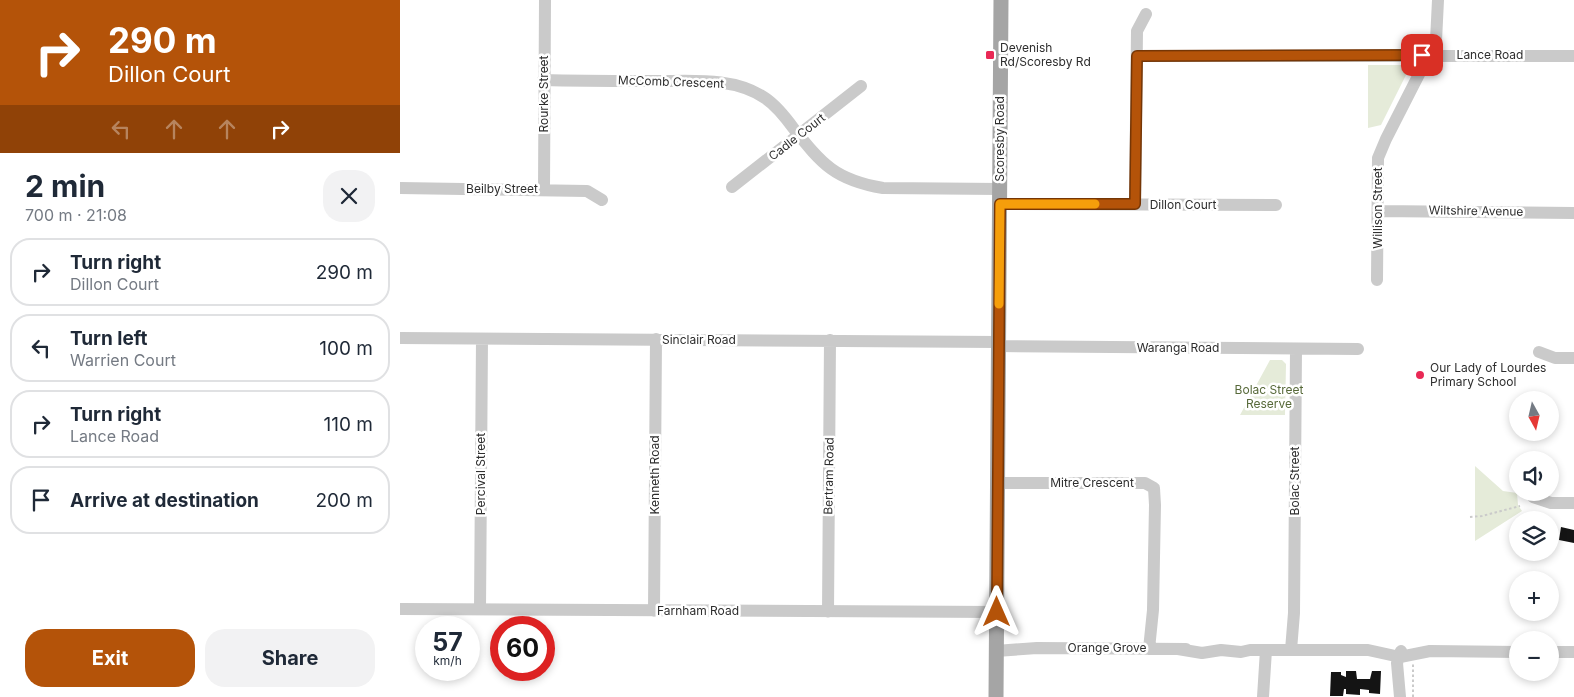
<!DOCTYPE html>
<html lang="en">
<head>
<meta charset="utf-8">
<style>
	body { margin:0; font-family:Inter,sans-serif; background:#f2f2f3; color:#1f2937; height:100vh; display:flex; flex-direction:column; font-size:19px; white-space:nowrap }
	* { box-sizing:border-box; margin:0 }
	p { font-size:16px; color:#747a83 }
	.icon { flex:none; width:28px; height:28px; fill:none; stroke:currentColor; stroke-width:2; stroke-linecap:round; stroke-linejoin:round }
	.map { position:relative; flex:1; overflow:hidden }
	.drawer { display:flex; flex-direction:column; background:#fff; width:400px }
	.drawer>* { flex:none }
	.hud { background:#b45309; color:#fff; overflow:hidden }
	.needle { width:32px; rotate:172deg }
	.controls { position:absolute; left:1109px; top:391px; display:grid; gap:10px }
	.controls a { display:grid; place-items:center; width:50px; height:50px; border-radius:50%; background:#fff; box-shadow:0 2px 8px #0003; font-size:25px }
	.speed { position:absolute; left:15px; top:616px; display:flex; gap:10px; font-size:25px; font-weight:700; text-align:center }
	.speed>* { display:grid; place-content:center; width:65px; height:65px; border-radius:50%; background:#fff; box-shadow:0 2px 8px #0003; line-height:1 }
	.speed small { font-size:12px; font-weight:400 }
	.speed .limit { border:8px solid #d22; background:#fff; color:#111 }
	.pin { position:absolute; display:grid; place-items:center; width:42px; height:42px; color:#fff; margin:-21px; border-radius:10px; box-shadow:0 2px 8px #0006 }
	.me { position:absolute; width:55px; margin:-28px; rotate:0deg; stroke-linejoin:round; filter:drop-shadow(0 0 4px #0008) }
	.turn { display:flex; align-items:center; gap:18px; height:105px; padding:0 25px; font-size:22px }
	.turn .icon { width:65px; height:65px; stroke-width:2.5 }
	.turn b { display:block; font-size:35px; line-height:42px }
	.lanes { display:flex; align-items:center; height:48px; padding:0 25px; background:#0003; justify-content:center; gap:25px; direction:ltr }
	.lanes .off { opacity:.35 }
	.round { display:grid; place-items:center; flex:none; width:52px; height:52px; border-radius:20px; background:#f2f2f3 }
	.overview { display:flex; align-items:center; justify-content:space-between; height:85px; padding:0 25px }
	h1 { font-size:30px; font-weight:700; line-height:38px }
	.cta { display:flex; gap:10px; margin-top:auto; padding:10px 25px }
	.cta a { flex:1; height:58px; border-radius:20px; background:#b45309; color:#fff; font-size:20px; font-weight:700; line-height:58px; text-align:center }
	.cta a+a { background:#f2f2f3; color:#1f2937 }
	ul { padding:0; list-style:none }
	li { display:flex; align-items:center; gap:15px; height:68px; margin:0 10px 8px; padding:0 15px; border:2px solid #e0e1e3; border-radius:20px }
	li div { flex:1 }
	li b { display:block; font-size:19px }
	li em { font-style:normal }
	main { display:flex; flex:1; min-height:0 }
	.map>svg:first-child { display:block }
	.green { fill:#e5ebd9 }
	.building { fill:#141414 }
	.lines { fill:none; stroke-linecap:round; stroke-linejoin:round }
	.path { stroke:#cacaca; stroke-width:2; stroke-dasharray:2.5 2.5; stroke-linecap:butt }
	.minor { stroke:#cacaca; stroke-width:12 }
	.major { stroke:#a5a5a5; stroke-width:15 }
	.route-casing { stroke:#753606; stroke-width:12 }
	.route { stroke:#b45309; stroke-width:9 }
	.slow { stroke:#f59e0b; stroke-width:9 }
	.poi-dot { fill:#e92955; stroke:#fff; stroke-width:2 }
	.labels { text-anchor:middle; stroke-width:5; stroke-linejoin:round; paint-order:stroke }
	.poi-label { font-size:12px; fill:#2d2d2d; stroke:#fff; text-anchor:start }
	.street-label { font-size:12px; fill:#2d2d2d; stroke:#fff }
	.park-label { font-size:12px; fill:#576939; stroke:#fff }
</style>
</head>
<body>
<main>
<section class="drawer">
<div class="hud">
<div class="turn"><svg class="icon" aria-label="right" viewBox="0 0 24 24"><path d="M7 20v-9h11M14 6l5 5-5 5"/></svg><div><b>290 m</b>Dillon Court</div></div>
<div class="lanes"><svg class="icon off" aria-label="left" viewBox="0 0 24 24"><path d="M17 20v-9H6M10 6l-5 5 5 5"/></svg><svg class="icon off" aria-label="ahead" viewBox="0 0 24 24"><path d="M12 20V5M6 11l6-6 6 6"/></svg><svg class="icon off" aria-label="ahead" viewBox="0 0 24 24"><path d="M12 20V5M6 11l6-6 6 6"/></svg><svg class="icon" aria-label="right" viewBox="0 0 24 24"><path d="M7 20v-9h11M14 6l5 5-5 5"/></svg></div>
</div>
<div class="overview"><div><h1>2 min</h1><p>700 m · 21:08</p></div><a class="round"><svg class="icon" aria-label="close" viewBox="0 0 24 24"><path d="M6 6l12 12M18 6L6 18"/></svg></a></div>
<ul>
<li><svg class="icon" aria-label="right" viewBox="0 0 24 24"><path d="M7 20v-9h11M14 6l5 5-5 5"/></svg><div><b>Turn right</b><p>Dillon Court</p></div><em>290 m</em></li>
<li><svg class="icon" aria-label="left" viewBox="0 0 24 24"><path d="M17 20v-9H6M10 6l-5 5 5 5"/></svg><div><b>Turn left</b><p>Warrien Court</p></div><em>100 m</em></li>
<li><svg class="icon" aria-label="right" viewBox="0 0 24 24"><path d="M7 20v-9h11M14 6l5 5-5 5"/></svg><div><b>Turn right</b><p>Lance Road</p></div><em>110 m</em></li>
<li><svg class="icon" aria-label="arrive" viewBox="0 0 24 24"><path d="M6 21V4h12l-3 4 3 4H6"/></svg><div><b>Arrive at destination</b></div><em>200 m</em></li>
</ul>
<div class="cta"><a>Exit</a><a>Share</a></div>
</section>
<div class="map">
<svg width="1174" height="697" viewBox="0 0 1174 697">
	<rect width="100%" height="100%" fill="#fff"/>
	<path class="green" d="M968,65H1007L1009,69L981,125L968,128Z
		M870,360H882L886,364L885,415H840Z
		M1075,466L1103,491L1117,493L1118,505L1122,511L1075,541Z"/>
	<path class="building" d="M1161,527L1174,530V543L1159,540Z
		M946,671H956L957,679H970L972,671H981L980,694L969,693V690L960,689V695L946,694V689H944L943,696H930L931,672H941V675L946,677Z"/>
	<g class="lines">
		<path class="path" d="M1070,517L1082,516L1120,506
			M1013,697V664"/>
		<path class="minor" d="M737,56H1174
			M143,80C178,81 212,81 246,81C285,82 332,75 365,98C377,106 386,118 394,129C422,164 435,180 483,188L600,189
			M332,187L461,86
			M0,188L187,191L202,200
			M144,189L145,0
			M600,204L876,205
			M735,204L737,31L746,14
			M978,211L1174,213
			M977,280L978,158L986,139L1036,41L1038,0
			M0,338L598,342
			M598,346L958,349
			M1139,352L1155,358H1174
			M597,483H745L754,488L755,505L753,610L749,649
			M1133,497L1151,503H1174
			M0,609L597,612
			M80,609L82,339
			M254,611L256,339
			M428,612L430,340
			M778,649L802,653L821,650L841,652L850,650H968L1000,657L1030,651L1118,652
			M891,650L894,613L896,349
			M596,651L637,648L786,649
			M1150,652H1174
			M863,697L866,650
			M1000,697L997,663L1001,651"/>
		<path class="major" d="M596,697L601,0"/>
	</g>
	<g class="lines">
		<g class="route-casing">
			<path id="route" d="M597,612L600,204H735L737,56L1022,55"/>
		</g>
		<use href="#route" class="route"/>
		<path class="slow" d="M599,304L600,204H695"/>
	</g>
	<g class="poi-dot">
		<rect x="585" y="50" width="10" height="10" rx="2.5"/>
		<circle cx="1020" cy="375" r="5"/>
	</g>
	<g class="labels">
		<g class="poi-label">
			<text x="600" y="52">Devenish<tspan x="600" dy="14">Rd/Scoresby Rd</tspan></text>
			<text x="1030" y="372">Our Lady of Lourdes<tspan x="1030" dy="14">Primary School</tspan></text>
		</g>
		<g class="street-label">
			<text x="1090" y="59">Lance Road</text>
			<text transform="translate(271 82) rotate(2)" y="4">McComb Crescent</text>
			<text transform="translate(144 94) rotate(-90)" y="4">Rourke Street</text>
			<text transform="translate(397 137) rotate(-38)" y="4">Cadle Court</text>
			<text transform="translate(600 139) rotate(-90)" y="4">Scoresby Road</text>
			<text x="102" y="193">Beilby Street</text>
			<text x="783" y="209">Dillon Court</text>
			<text transform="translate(978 208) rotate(-90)" y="4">Willison Street</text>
			<text transform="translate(1076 211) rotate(1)" y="4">Wiltshire Avenue</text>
			<text x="299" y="344">Sinclair Road</text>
			<text x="778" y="352">Waranga Road</text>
			<text transform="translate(81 474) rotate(-90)" y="4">Percival Street</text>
			<text transform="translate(255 475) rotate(-90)" y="4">Kenneth Road</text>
			<text transform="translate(429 476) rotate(-89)" y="4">Bertram Road</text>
			<text transform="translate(895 481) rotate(-90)" y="4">Bolac Street</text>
			<text x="692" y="487">Mitre Crescent</text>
			<text x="298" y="615">Farnham Road</text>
			<text x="707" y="652">Orange Grove</text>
		</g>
		<g class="park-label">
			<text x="869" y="394">Bolac Street<tspan x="869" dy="14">Reserve</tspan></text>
		</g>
	</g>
</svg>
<div class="controls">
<a><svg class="needle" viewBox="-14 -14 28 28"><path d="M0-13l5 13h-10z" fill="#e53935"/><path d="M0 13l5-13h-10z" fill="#747a83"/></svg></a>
<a><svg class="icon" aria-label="sound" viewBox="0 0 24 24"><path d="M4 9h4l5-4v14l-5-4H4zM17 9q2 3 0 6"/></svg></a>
<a><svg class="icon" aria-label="layers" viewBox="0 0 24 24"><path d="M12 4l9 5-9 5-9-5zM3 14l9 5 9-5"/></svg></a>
<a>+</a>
<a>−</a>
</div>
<div class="speed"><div>57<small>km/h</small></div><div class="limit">60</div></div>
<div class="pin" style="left:1022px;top:55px;background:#d93025"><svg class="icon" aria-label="arrive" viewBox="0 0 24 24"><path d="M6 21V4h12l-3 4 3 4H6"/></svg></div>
<svg class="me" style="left:597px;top:612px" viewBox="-20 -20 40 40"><path d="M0-17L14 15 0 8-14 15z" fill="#b45309" stroke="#fff" stroke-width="4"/></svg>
</div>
</main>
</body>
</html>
